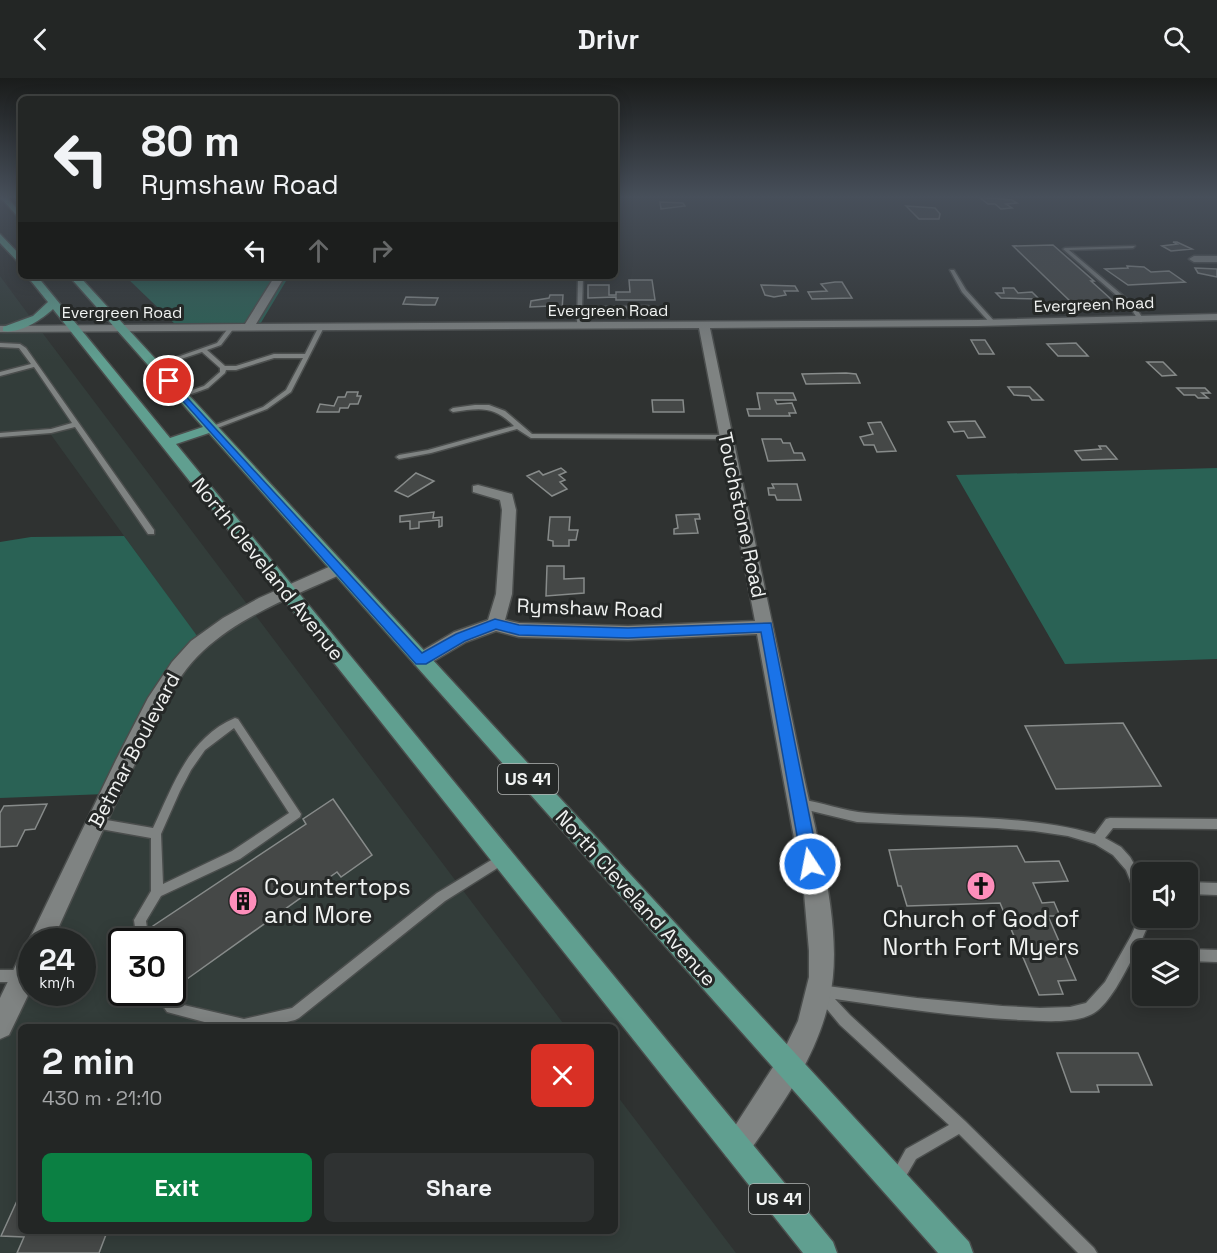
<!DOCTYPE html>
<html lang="en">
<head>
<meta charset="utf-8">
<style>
	body { margin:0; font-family:"Space Grotesk",sans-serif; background:#2f3232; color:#f1f3f6; height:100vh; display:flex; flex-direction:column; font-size:22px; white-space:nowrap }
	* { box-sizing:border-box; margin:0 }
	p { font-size:20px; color:#a3a5a7 }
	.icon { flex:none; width:33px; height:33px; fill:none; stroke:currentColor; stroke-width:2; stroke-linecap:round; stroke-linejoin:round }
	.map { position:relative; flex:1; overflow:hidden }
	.drawer { position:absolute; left:18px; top:946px; width:600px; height:210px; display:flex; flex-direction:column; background:#232625; border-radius:9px; box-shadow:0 3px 15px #0003,0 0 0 2px #404342 }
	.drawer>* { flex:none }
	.hud { position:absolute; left:18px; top:18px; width:600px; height:183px; border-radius:9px; box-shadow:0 3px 15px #0003,0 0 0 2px #404342; background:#232625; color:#f1f3f6; overflow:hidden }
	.buttons { position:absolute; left:1132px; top:784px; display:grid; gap:12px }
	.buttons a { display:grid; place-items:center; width:66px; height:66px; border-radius:9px; background:#232625; box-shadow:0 3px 15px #0003,0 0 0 2px #404342; font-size:30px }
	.speed { position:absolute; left:18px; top:850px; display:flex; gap:12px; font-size:30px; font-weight:700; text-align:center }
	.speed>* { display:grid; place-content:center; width:78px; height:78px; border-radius:50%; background:#232625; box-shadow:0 3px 15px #0003,0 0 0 2px #404342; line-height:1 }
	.speed small { font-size:15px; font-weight:400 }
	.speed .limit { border:3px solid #111; border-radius:9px; background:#fff; color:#111 }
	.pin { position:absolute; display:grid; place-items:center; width:51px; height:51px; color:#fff; margin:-26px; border:3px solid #fff; border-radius:50%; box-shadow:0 2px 6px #0007 }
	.me { position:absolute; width:66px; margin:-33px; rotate:349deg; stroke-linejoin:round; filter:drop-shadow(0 0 4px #0008) }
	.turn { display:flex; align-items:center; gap:21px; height:126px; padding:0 24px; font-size:27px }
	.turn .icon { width:78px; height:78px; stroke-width:2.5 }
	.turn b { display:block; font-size:42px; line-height:51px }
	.lanes { display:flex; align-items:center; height:57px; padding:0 24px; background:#0003; justify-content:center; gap:30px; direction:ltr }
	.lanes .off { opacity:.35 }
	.round { display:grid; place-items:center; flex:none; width:63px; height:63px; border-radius:9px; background:#2f3232 }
	.summary { display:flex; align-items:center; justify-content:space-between; height:102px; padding:0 24px }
	h1 { font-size:36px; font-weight:600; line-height:45px }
	.primary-button { display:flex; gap:12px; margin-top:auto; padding:12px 24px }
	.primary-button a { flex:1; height:69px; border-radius:9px; background:#0b8043; color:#fff; font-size:24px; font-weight:600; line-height:69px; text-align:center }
	.primary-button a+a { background:#2f3232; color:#f1f3f6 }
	header { display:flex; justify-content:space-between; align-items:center; height:78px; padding:0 24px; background:#232625; font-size:27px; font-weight:600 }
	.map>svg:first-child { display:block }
	.built { fill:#333d3a; fill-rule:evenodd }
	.green { fill:#2a6255 }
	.building { fill:#454847; stroke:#878b8a; stroke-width:1.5 }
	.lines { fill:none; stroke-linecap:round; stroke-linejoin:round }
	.lane-casing { stroke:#4b4e4d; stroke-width:3 }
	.street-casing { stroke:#4b4e4d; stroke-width:3 }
	.primary-casing { stroke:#4b4e4d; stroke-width:3 }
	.lane { fill:#7f8382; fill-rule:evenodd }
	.street { fill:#7f8382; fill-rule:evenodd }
	.primary { fill:#609f90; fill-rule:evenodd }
	.route { fill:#1a73e8; stroke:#114b97; stroke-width:1.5 }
	.labels { text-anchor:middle; stroke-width:6; stroke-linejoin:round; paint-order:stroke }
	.far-street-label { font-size:16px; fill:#f0f2f1; stroke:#252827 }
	.shield { fill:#252827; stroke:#b3b5b4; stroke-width:1.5 }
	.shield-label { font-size:18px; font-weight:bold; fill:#f0f2f1 }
	.street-label { font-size:20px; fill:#f0f2f1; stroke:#252827 }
	.near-poi-label { font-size:24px; fill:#f0f2f1; stroke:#252827; text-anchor:start }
</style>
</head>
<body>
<header><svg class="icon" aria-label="back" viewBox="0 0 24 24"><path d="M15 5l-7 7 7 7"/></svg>Drivr<svg class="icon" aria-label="search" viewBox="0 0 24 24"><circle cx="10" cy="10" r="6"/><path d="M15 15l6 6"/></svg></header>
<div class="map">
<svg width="1217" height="1175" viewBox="0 0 1217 1175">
	<rect width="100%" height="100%" fill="#2f3231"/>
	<path class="built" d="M0,198L31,240L0,250Z
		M35,245L566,949L21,950V1154H615V1015L736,1175H0V946L31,877L32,915H82V864H38L164,606L202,566L49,354L0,355V256ZM122,864H172V915H122Z"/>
	<path class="green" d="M125,198H289L259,248L178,249Z
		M1217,390V581L1065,586L956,397Z
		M124,458L203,566L164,606L106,716L0,720V464L31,459Z"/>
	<path class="building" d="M979,119L1012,122L1017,125L1006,126L1012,130L1001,131L995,126H988Z
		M660,124L683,125L685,128L661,131Z
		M906,128L935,130L940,136L939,141H919Z
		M1173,164H1177L1192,171L1171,173L1162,168L1177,166Z
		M1053,167L1094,203H1091L1112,222L1071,224L1013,168Z
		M1127,188L1144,189L1151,194L1169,193L1185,204L1128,207L1105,191L1128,190Z
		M1195,190L1217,191V199L1198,195Z
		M629,202H652L655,222H616V219L588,220V207H609V217H616V214H630Z
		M835,204H842L852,220L812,221L808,214L827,213L821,206Z
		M761,207L795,208L798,213H784L786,217L774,219L765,217Z
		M1003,210H1014L1018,215L1032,214L1039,221L1001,220L996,215H1004Z
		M550,217H563L562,232H550V228L530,229L531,223L549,220Z
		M406,219L438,220L435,227H423L403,226Z
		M971,262H985L994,276H979Z
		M1076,265L1088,278H1058L1047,266Z
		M1147,284H1163L1176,297L1162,298Z
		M846,295L856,296L860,305L806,306L802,296Z
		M1008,309H1030L1043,322H1032L1029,318L1014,317Z
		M1177,310H1205L1210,315H1202L1208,320H1198L1195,317H1184Z
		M347,314H358L357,318H361L358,326H350L348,330H340L339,334H317L320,326L334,328L338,319H345Z
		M757,315H793L796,322H775L777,326L792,325L796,335H789L790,338H749L747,331H760Z
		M652,322H683L684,334H653Z
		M975,343L985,359L968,360L964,353L954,354L948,344Z
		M881,344L896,373L877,374L874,367H864L860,359L873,356L868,345Z
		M762,361H781L783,365H790L794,375H802L805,382L768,383Z
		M1099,368H1106L1117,381L1082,382L1075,373L1101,371Z
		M561,390L566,394L559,397L565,402L560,404L567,411L552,418L527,398L539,393L543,397Z
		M416,395L434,403L408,419L395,413Z
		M772,406H797L801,422H777L775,417H769L768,410H774Z
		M434,434L433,440L442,439V448L439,449V442L419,444V450L410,451V443L400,444V438Z
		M699,436L700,441H695L698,455L674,456V451L678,450L676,437Z
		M550,439H570L569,452H578L576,462H569V468H553V463L548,462Z
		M547,488H564V501L584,500V515L546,518Z
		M1123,645L1161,708L1056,711L1025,648Z
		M333,721L372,777L341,799L337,794L180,906L172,890V864H160L153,848L306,746L303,741Z
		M47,726L35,751L25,752L17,768L0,769V735L4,728Z
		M1017,768L1025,784L1059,783L1068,803L1033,805L1042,825L1054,824L1060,838H1048L1076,902L1058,903L1063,916L1039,917L1000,825L907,828L901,808H898L889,772Z
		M1057,975H1138L1152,1007H1097L1099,1014H1071Z
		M21,1114V1154H107L99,1175H17L24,1159L1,1158Z"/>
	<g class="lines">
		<g class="lane-casing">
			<path id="lane" d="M1135,168L1133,170L1069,172L1134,227L1144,242L1141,244L1139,243L1130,229L1063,171L1065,170Z
				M950,192H954L966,212L995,244V246H991L962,214Z
				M558,198L583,200L582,229L648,228L651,230L648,232L582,233V248L577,249L578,202Z
				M231,248L234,250L221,267L207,272L225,288H236L274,276H305L319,248L324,249L291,314L267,331L212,352L210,351V349L263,329L286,312L303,280H274L236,292H226L225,295L208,310L183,319L180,317L181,316L204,308L220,294V290L202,274L157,289L152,288L217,265L229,249Z
				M0,265L20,266L26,270L154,452V456H148L75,349L51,355L0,359V355L51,351L72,345L34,289L0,298V294L31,286L19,270L0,269Z
				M475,327H489L505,333L532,356L726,357L729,359L726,361L531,360L517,351L431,375L399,381L396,379L399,377L428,372L514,348C493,327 480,330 453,334L450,332L453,330Z
				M235,640L238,641L301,736L300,739L240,781L161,818L146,843L149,864H137L134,842L151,813V760L95,750L91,749L90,745L91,741L95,740L153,750C173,708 188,660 235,640ZM234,650L289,735L232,773L163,806L161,756L180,713L191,692L205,672Z
				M799,721C822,724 843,733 867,735C943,741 1020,735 1095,756L1106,741L1110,740L1217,741V751L1113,750L1105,760L1121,769L1130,779L1137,791L1143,805V840H1148L1146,852L1139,868L1147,870L1149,873H1143V880L1133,879C1124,896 1110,925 1094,935C1076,946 1042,943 1022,942C959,939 897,930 835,921L850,937L965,1043L1094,1170L1097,1175H1078L959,1056L916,1081L902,1105L897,1107L892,1105L890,1100L906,1071L949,1047L840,947L816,918L814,913L816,909L820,907L917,920L1002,928L1040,930L1070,929L1086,925L1105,904L1131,858L1135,849L1139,824L1126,792L1113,777L1095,766L1068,758L1034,753L997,750L857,744L795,729L794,726L795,723Z
				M503,775L507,776L509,780L507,784L445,823L299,940L295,942L262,950H227L167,934L154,915H168L175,925L244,941L292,930L437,815Z
				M1188,804L1217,805V817L1188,816Z
				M1188,871L1217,872V884L1188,883V873H1184Z
				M0,892H21L25,894L27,898L25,902L21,904H0Z"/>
		</g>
		<g class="street-casing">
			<path id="street" d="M1217,178V184H1194L1189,181L1194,178Z
				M275,198H285L256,246L978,242L1217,236V242L978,248L710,250C740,396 772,540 801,685C815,756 846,851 829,923C816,981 780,1030 746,1078L736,1082L726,1078L722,1068L784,972L798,943L809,899V873L804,815L757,556L628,562L519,559L496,553L466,564L427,587H415L412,582L415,577L454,554L488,542L496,516L502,432L500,422L473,414V408L478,407L512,416L516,432L512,516L505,542L519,545L628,548L755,543L699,250L0,254V248L245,246Z
				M340,484L348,490L346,494C297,517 243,536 203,573C172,602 157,641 139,678C108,739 80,802 52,864H32V909L9,957L0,961V920L23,872L30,870L28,864L32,856L116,682L148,620L172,584L191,563L223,540L259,520Z"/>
		</g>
		<g class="primary-casing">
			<path id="primary" d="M0,119H6L21,134V142Z
				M0,156L21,178V187L0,165Z
				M27,198H37L170,360L203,349L69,198H79L969,1164L973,1175H938L209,355L176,366L833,1164L837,1175H803L53,231C41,242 20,256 3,253V249L33,238L48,224Z"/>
		</g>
		<use href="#lane" class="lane"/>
		<use href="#street" class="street"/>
		<use href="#primary" class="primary"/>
	</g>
	<linearGradient id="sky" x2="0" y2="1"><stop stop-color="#1a1c1b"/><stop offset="0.42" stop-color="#474f5a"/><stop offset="1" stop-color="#474f5a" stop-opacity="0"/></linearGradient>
	<rect width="1217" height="283" fill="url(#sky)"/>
	<path class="route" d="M169,300L422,575L456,556L495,541L519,547L628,550L771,545L819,786L816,792L810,795L804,792L802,786L761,554L628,560L519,557L496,551L465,563L426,586H416L166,304L165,303Z"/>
	<defs>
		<g id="church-disc" transform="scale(1.5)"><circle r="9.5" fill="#fe8ebb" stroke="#252827"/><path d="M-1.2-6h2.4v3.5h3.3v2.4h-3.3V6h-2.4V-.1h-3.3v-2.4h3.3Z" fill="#111"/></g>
		<g id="building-disc" transform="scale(1.5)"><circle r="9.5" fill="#fe8ebb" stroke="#252827"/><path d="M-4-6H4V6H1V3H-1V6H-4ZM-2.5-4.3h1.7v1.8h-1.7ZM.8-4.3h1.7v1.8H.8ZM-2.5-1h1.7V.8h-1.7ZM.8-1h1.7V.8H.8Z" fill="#111"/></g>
	</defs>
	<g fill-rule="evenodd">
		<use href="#church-disc" x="981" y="808"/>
		<use href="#building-disc" x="243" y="823"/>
	</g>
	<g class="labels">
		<g class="far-street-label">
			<text transform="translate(1094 226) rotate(-2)" y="6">Evergreen Road</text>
			<text x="608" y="238">Evergreen Road</text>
			<text x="122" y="240">Evergreen Road</text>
		</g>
		<g class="shield">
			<rect x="498" y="686" width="60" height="30" rx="4.5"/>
			<rect x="749" y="1106" width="60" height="30" rx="4.5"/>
		</g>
		<g class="shield-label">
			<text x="528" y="707">US 41</text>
			<text x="779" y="1127">US 41</text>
		</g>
		<g class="street-label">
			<text transform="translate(742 437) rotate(78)" y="7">Touchstone Road</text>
			<text transform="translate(268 491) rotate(51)" y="7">North Cleveland Avenue</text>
			<text transform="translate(590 530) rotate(2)" y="7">Rymshaw Road</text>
			<text transform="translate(134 672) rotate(-62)" y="7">Betmar Boulevard</text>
			<text transform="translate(636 820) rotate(48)" y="7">North Cleveland Avenue</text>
		</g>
		<g class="near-poi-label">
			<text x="264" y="817">Countertops<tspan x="264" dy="28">and More</tspan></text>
			<text x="981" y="849" text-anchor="middle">Church of God of<tspan x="981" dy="28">North Fort Myers</tspan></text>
		</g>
	</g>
</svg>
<div class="buttons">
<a><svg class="icon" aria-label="sound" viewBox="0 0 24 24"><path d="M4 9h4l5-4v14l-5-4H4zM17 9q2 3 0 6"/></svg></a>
<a><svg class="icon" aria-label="layers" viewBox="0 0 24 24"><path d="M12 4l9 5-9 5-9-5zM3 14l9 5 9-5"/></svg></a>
</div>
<div class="speed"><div>24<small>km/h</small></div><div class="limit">30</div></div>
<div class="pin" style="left:169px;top:303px;background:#d93025"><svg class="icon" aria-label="arrive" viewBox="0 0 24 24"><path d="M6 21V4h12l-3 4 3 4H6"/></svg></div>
<svg class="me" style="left:810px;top:786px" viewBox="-20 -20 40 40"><circle r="17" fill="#1a73e8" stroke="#fff" stroke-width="3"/><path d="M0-11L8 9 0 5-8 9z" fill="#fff"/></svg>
<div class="hud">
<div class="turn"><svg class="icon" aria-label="left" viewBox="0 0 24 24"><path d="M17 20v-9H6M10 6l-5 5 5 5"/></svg><div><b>80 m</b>Rymshaw Road</div></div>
<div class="lanes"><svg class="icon" aria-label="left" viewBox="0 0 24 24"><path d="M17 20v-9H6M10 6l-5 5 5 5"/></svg><svg class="icon off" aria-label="ahead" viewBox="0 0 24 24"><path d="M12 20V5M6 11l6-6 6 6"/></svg><svg class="icon off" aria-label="right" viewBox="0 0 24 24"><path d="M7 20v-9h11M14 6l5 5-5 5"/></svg></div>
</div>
<section class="drawer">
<div class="summary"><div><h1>2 min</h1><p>430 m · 21:10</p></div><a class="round" style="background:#d93025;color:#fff"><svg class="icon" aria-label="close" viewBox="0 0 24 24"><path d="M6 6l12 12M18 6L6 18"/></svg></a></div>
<div class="primary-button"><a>Exit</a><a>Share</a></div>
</section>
</div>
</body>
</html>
